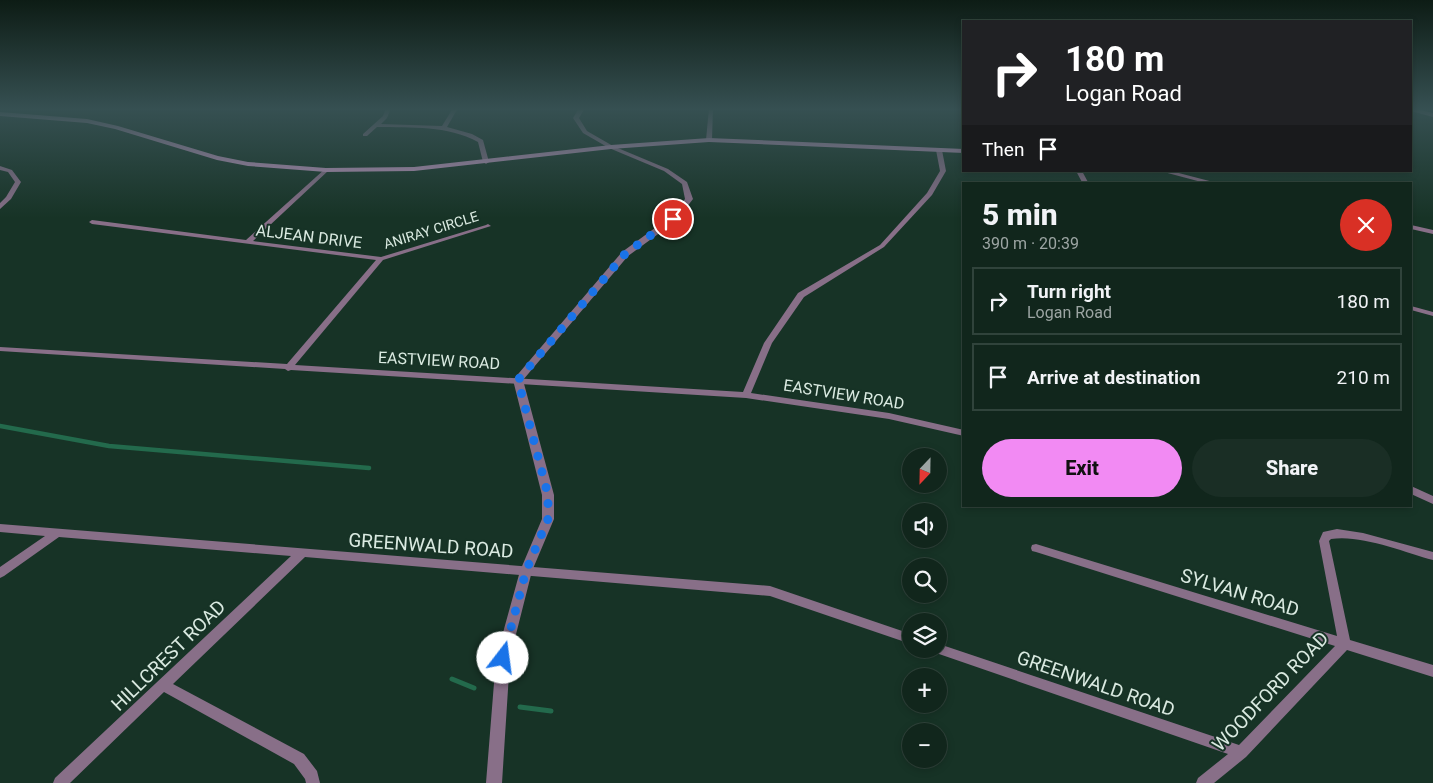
<!DOCTYPE html>
<html lang="en">
<head>
<meta charset="utf-8">
<style>
	body { margin:0; font-family:Roboto,sans-serif; background:#1a2e25; color:#f1f3f6; height:100vh; display:flex; flex-direction:column; font-size:19px; white-space:nowrap }
	* { box-sizing:border-box; margin:0 }
	p { font-size:16px; color:#9ca5a3 }
	.icon { flex:none; width:28px; height:28px; fill:none; stroke:currentColor; stroke-width:2; stroke-linecap:round; stroke-linejoin:round }
	.map { position:relative; flex:1; overflow:hidden }
	.panel { position:absolute; left:962px; top:182px; width:450px; height:325px; display:flex; flex-direction:column; background:#11261c; border-radius:0px; box-shadow:0 2px 8px #0003,0 0 0 1px #30433b }
	.panel>* { flex:none }
	.top-card { position:absolute; left:962px; top:20px; width:450px; height:152px; border-radius:0px; box-shadow:0 2px 8px #0003,0 0 0 1px #30433b; background:#202124; color:#fff; overflow:hidden }
	.needle { width:32px; rotate:202deg }
	.tools { position:absolute; left:902px; top:448px; display:grid; gap:10px }
	.tools a { display:grid; place-items:center; width:45px; height:45px; border-radius:50%; background:#11261c; box-shadow:0 2px 8px #0003,0 0 0 1px #30433b; font-size:25px }
	.pin { position:absolute; display:grid; place-items:center; width:42px; height:42px; color:#fff; margin:-21px; border:2px solid #fff; border-radius:50%; box-shadow:0 1px 5px #0007 }
	.me { position:absolute; width:55px; margin:-28px; rotate:15deg; stroke-linejoin:round; filter:drop-shadow(0 0 4px #0008) }
	.turn { display:flex; align-items:center; gap:18px; height:105px; padding:0 20px; font-size:22px }
	.turn .icon { width:65px; height:65px; stroke-width:2.5 }
	.turn b { display:block; font-size:35px; line-height:42px }
	.then { display:flex; align-items:center; height:48px; padding:0 20px; background:#0003; gap:10px; font-size:19px }
	.round { display:grid; place-items:center; flex:none; width:52px; height:52px; border-radius:26px; background:#1a2e25 }
	.overview { display:flex; align-items:center; justify-content:space-between; height:85px; padding:0 20px }
	h1 { font-size:30px; font-weight:800; line-height:38px }
	.cta { display:flex; gap:10px; margin-top:auto; padding:10px 20px }
	.cta a { flex:1; height:58px; border-radius:30px; background:#f28af3; color:#111; font-size:20px; font-weight:800; line-height:58px; text-align:center }
	.cta a+a { background:#1a2e25; color:#f1f3f6 }
	ul { padding:0; list-style:none }
	li { display:flex; align-items:center; gap:15px; height:68px; margin:0 10px 8px; padding:0 10px; border:2px solid #30433b; border-radius:0px }
	li div { flex:1 }
	li b { display:block; font-size:19px }
	li em { font-style:normal }
	.map>svg:first-child { display:block }
	.lines { fill:none; stroke-linecap:round; stroke-linejoin:round }
	.stream-far1 { stroke:#236a4c; stroke-width:4.5 }
	.stream { stroke:#236a4c; stroke-width:5 }
	.minor { fill:#886f88; fill-rule:evenodd }
	.tertiary { fill:#886f88; fill-rule:evenodd }
	.secondary { fill:#bd94bc; fill-rule:evenodd }
	.route { stroke:#1a73e8; stroke-width:9; stroke-dasharray:0 16.2 }
	.labels { text-anchor:middle; stroke-width:4; stroke-linejoin:round; paint-order:stroke }
	.far-street-label { font-size:14px; fill:#daeae1; stroke:#173326 }
	.street-label { font-size:16px; fill:#daeae1; stroke:#173326 }
	.near-street-label { font-size:19px; fill:#daeae1; stroke:#173326 }
</style>
</head>
<body>
<div class="map">
<svg width="1433" height="783" viewBox="0 0 1433 783">
	<rect width="100%" height="100%" fill="#173326"/>
	<g class="lines">
		<path class="stream-far1" d="M0,426L109,446L369,468"/>
		<path class="stream" d="M452,679L474,688
			M520,707L551,711"/>
		<path class="minor" d="M386,108H391L387,118L381,124L442,126L453,108H458L447,127L472,134L483,140L489,162L486,164L483,162L478,142C447,125 412,128 377,127L367,136H363V134L383,116Z
			M709,108H713L712,140L709,142L706,140Z
			M1411,108L1433,113V117L1411,111Z
			M939,148L942,150L946,171L932,195L884,247L804,297L772,343L751,393L889,413L964,430V436L889,419L746,398L291,370L288,371L285,369L0,351V347L287,364L376,260L92,224L89,222L92,220L246,240L326,168L328,169V171L253,241L381,257L486,225L488,224L491,226L383,260L295,365L743,392L764,343L798,293L880,245L927,193L940,171L936,150Z
			M0,166L12,170L21,182L11,199L0,209V203L6,197L15,182L8,172L0,170Z
			M1076,171H1082L1089,184H1083Z
			M1160,171H1171L1221,184H1209Z
			M1411,225L1433,230V234L1411,229Z
			M1411,306L1433,312V316L1411,310Z
			M1411,486L1433,496V504L1411,494Z
			M0,524L770,586L911,634V644L770,596L305,557L173,684L304,754L317,771L320,783H306L305,779L294,764L164,692L70,783H53L55,778L291,556L59,537L4,576L0,578V567L45,536L0,532Z
			M1337,529L1363,533L1433,552V560C1404,552 1360,534 1331,539L1329,541L1350,640L1433,665V677L1347,650L1246,757L1214,783H1196L1198,778L1228,754L939,654L935,653L933,649H939V644L1239,745L1335,646L1036,552L1032,551L1031,548L1032,545L1036,544L1337,636L1319,541L1323,532Z"/>
		<path class="tertiary" d="M579,108H585L579,118L587,131L613,146L668,169L687,182L693,199L676,221L628,256L523,380L554,495V519L532,571L510,658L502,783H486L496,658L520,571L542,519V495L513,380L622,252L670,217L685,199L682,184L664,171L609,148L583,133L573,118Z"/>
		<path class="secondary" d="M0,112L87,119L118,126L218,156L248,162L326,168L414,167L611,145L709,138L964,149V153L709,142L611,149L414,171L326,172L248,166L217,160L115,129L87,123L0,116Z"/>
	</g>
	<linearGradient id="sky" x2="0" y2="1"><stop stop-color="#0d1c15"/><stop offset="0.5" stop-color="#365052"/><stop offset="1" stop-color="#365052" stop-opacity="0"/></linearGradient>
	<rect width="1433" height="218" fill="url(#sky)"/>
	<g class="lines">
		<path class="route" d="M503,658L526,571L548,519V495L518,380L625,254L673,219"/>
	</g>
	<g class="labels">
		<g class="far-street-label">
			<text transform="translate(431 230) rotate(-17)" y="5">ANIRAY CIRCLE</text>
		</g>
		<g class="street-label">
			<text transform="translate(309 236) rotate(7)" y="6">ALJEAN DRIVE</text>
			<text transform="translate(439 360) rotate(3)" y="6">EASTVIEW ROAD</text>
			<text transform="translate(844 394) rotate(9)" y="6">EASTVIEW ROAD</text>
		</g>
		<g class="near-street-label">
			<text transform="translate(431 545) rotate(4)" y="7">GREENWALD ROAD</text>
			<text transform="translate(1240 592) rotate(17)" y="7">SYLVAN ROAD</text>
			<text transform="translate(168 655) rotate(-44)" y="7">HILLCREST ROAD</text>
			<text transform="translate(1096 683) rotate(19)" y="7">GREENWALD ROAD</text>
			<text transform="translate(1270 691) rotate(-46)" y="7">WOODFORD ROAD</text>
		</g>
	</g>
</svg>
<div class="tools">
<a><svg class="needle" viewBox="-14 -14 28 28"><path d="M0-13l5 13h-10z" fill="#e53935"/><path d="M0 13l5-13h-10z" fill="#9ca5a3"/></svg></a>
<a><svg class="icon" aria-label="sound" viewBox="0 0 24 24"><path d="M4 9h4l5-4v14l-5-4H4zM17 9q2 3 0 6"/></svg></a>
<a><svg class="icon" aria-label="search" viewBox="0 0 24 24"><circle cx="10" cy="10" r="6"/><path d="M15 15l6 6"/></svg></a>
<a><svg class="icon" aria-label="layers" viewBox="0 0 24 24"><path d="M12 4l9 5-9 5-9-5zM3 14l9 5 9-5"/></svg></a>
<a>+</a>
<a>−</a>
</div>
<div class="pin" style="left:673px;top:219px;background:#d93025"><svg class="icon" aria-label="arrive" viewBox="0 0 24 24"><path d="M6 21V4h12l-3 4 3 4H6"/></svg></div>
<svg class="me" style="left:503px;top:658px" viewBox="-20 -20 40 40"><circle r="19" fill="#fff"/><path d="M0-13L10 11 0 6-10 11z" fill="#1a73e8"/></svg>
<div class="top-card">
<div class="turn"><svg class="icon" aria-label="right" viewBox="0 0 24 24"><path d="M7 20v-9h11M14 6l5 5-5 5"/></svg><div><b>180 m</b>Logan Road</div></div>
<div class="then">Then<svg class="icon" aria-label="arrive" viewBox="0 0 24 24"><path d="M6 21V4h12l-3 4 3 4H6"/></svg></div>
</div>
<section class="panel">
<div class="overview"><div><h1>5 min</h1><p>390 m · 20:39</p></div><a class="round" style="background:#d93025;color:#fff"><svg class="icon" aria-label="close" viewBox="0 0 24 24"><path d="M6 6l12 12M18 6L6 18"/></svg></a></div>
<ul>
<li><svg class="icon" aria-label="right" viewBox="0 0 24 24"><path d="M7 20v-9h11M14 6l5 5-5 5"/></svg><div><b>Turn right</b><p>Logan Road</p></div><em>180 m</em></li>
<li><svg class="icon" aria-label="arrive" viewBox="0 0 24 24"><path d="M6 21V4h12l-3 4 3 4H6"/></svg><div><b>Arrive at destination</b></div><em>210 m</em></li>
</ul>
<div class="cta"><a>Exit</a><a>Share</a></div>
</section>
</div>
</body>
</html>
